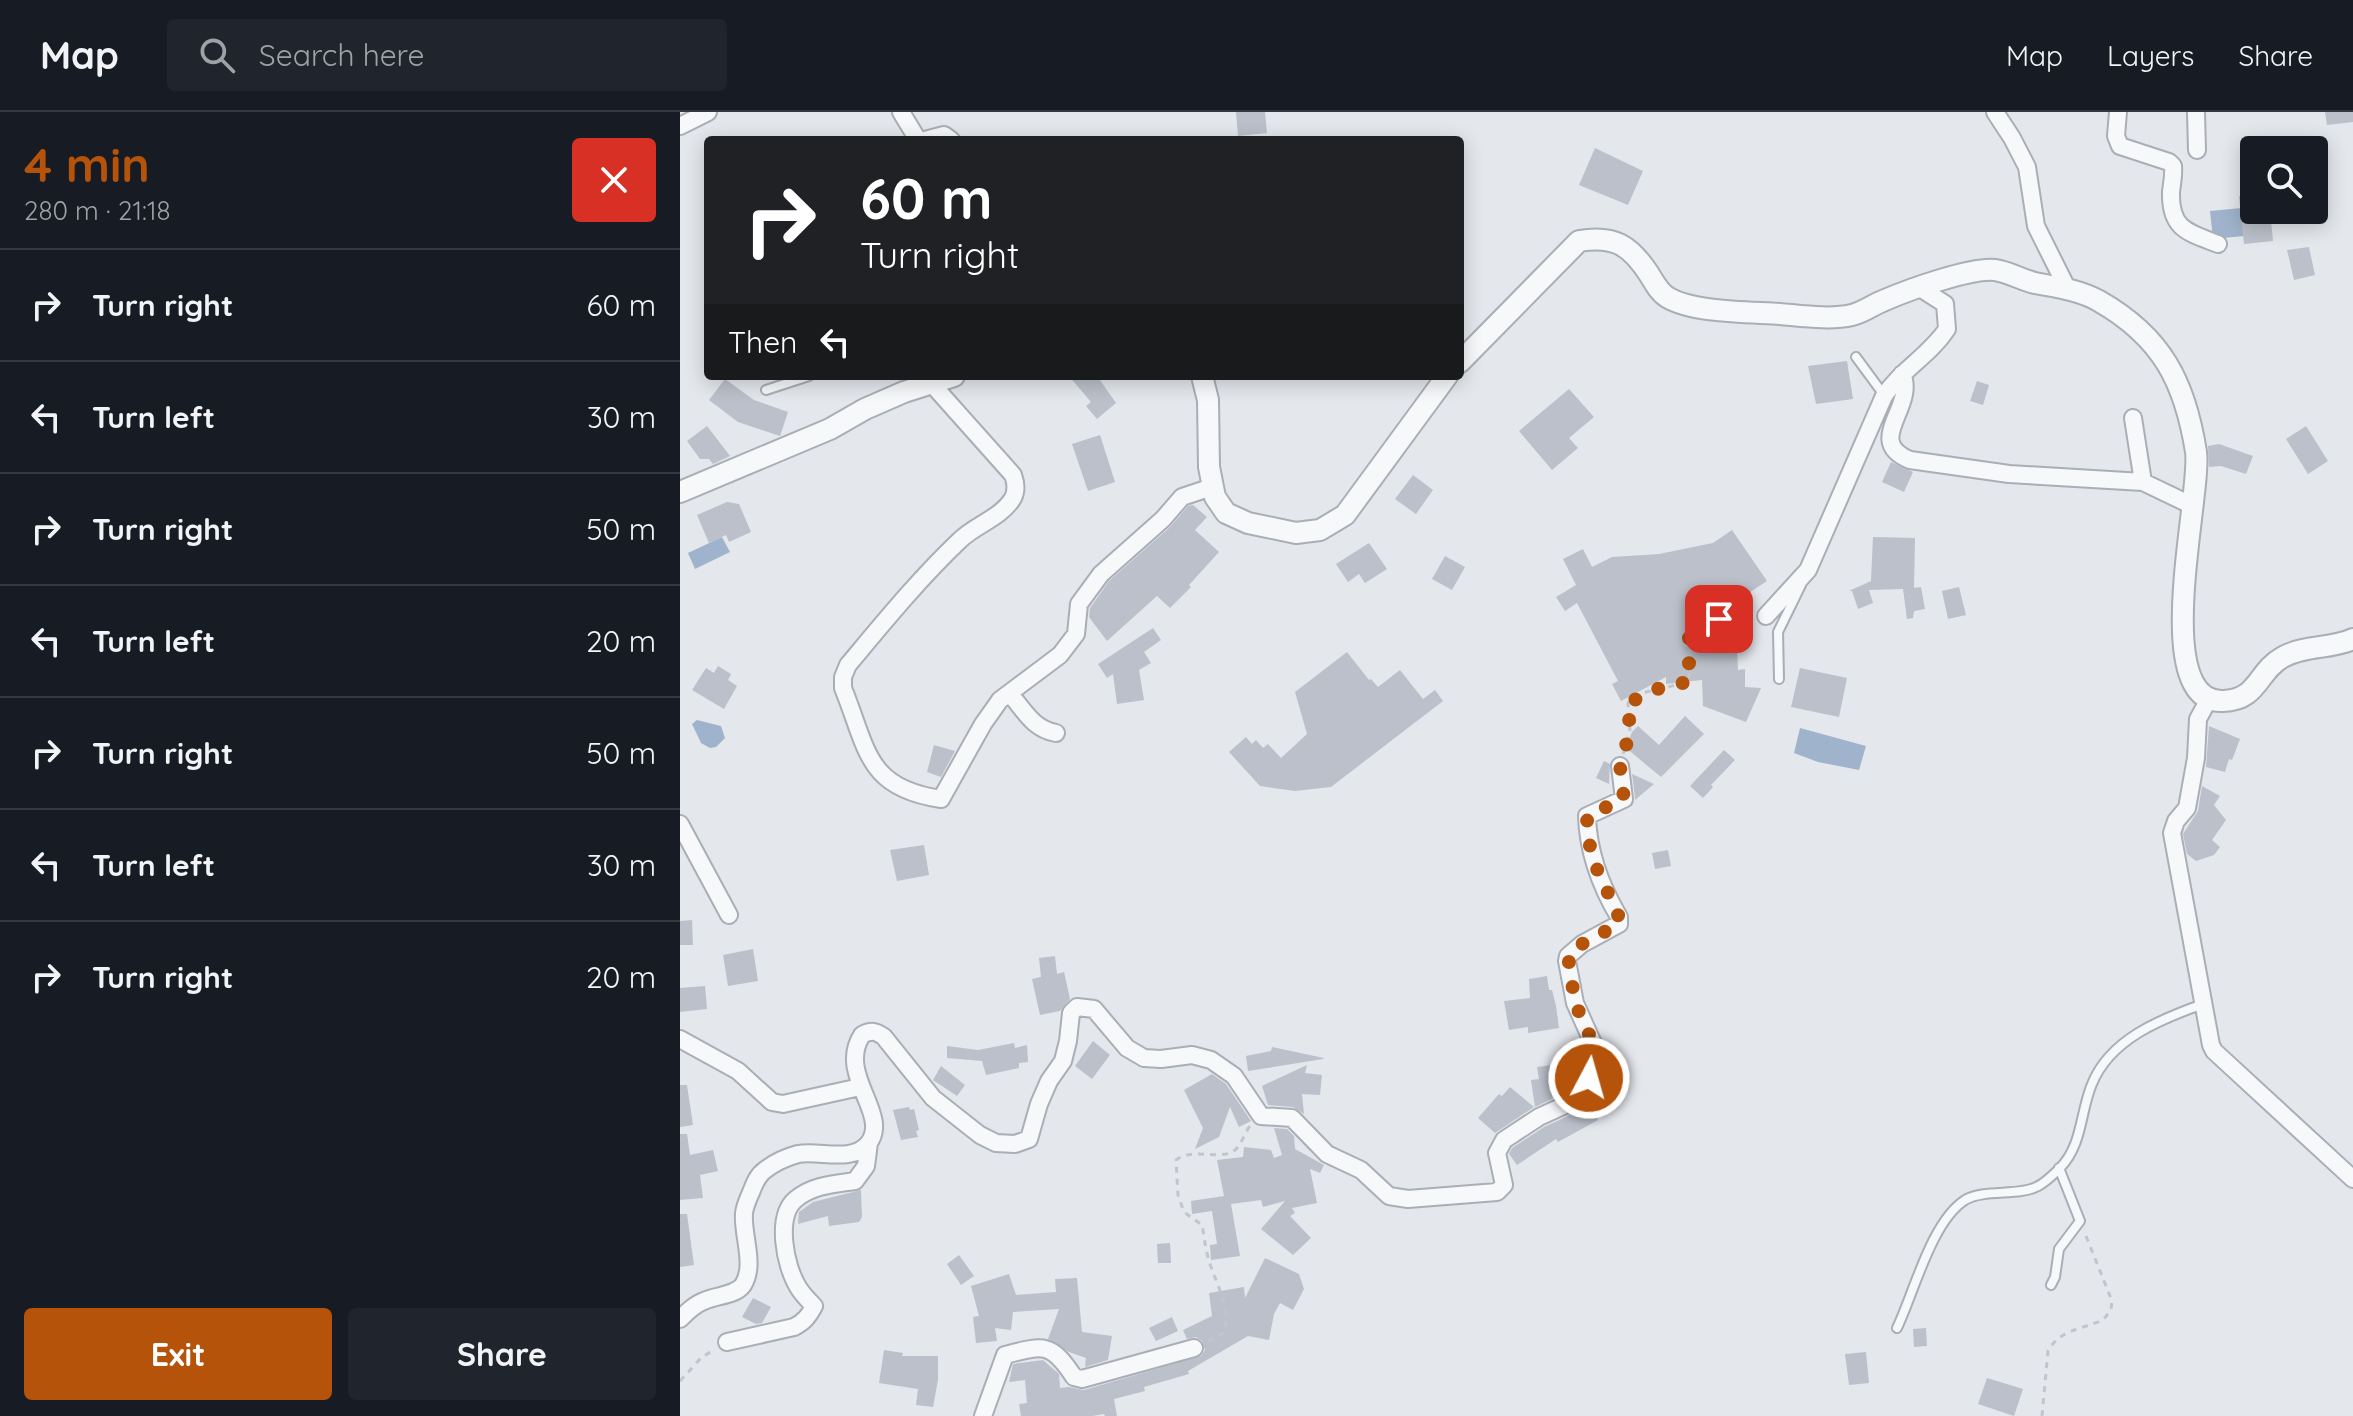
<!DOCTYPE html>
<html lang="en">
<head>
<meta charset="utf-8">
<style>
	body { margin:0; font-family:Quicksand,sans-serif; background:#20242c; color:#f1f3f6; height:100vh; display:flex; flex-direction:column; font-size:30px; white-space:nowrap }
	* { box-sizing:border-box; margin:0 }
	p { font-size:26px; color:#9ea1a6 }
	.icon { flex:none; width:44px; height:44px; fill:none; stroke:currentColor; stroke-width:2; stroke-linecap:round; stroke-linejoin:round }
	.map { position:relative; flex:1; overflow:hidden }
	.sheet { display:flex; flex-direction:column; background:#171b24; width:680px }
	.sheet>* { flex:none }
	.guide { position:absolute; left:24px; top:24px; width:760px; height:244px; border-radius:8px; box-shadow:0 4px 20px #0003; background:#202124; color:#fff; overflow:hidden }
	.tools { position:absolute; left:1560px; top:24px; display:grid; gap:16px }
	.tools a { display:grid; place-items:center; width:88px; height:88px; border-radius:8px; background:#171b24; box-shadow:0 4px 20px #0003; font-size:40px }
	.pin { position:absolute; display:grid; place-items:center; width:68px; height:68px; color:#fff; margin:-34px; border-radius:16px; box-shadow:0 4px 12px #0006 }
	.me { position:absolute; width:88px; margin:-44px; rotate:6deg; stroke-linejoin:round; filter:drop-shadow(0 0 6px #0008) }
	.turn { display:flex; align-items:center; gap:28px; height:168px; padding:0 24px; font-size:36px }
	.turn .icon { width:104px; height:104px; stroke-width:2.5 }
	.turn b { display:block; font-size:56px; line-height:68px }
	.then { display:flex; align-items:center; height:76px; padding:0 24px; background:#0003; gap:16px; font-size:30px }
	.round { display:grid; place-items:center; flex:none; width:84px; height:84px; border-radius:8px; background:#20242c }
	.head { display:flex; align-items:center; justify-content:space-between; height:136px; padding:0 24px }
	h1 { font-size:48px; font-weight:800; line-height:60px; color:#b45309 }
	.action { display:flex; gap:16px; margin-top:auto; padding:16px 24px }
	.action a { flex:1; height:92px; border-radius:8px; background:#b45309; color:#fff; font-size:32px; font-weight:800; line-height:92px; text-align:center }
	.action a+a { background:#20242c; color:#f1f3f6 }
	ul { padding:0; list-style:none }
	li { display:flex; align-items:center; gap:24px; height:112px; padding:0 24px; border-top:2px solid #363941 }
	li div { flex:1 }
	li b { display:block; font-size:30px }
	li em { font-style:normal }
	header { display:flex; align-items:center; gap:48px; box-sizing:border-box; height:112px; padding:0 40px; background:#171b24; border-bottom:2px solid #363941 }
	header strong { font-size:38px }
	nav { display:flex; gap:44px; margin-inline-start:auto; font-size:28px }
	.search { width:560px; height:72px; background:#20242c; display:flex; align-items:center; gap:20px; box-sizing:border-box; padding:0 28px; border-radius:8px; color:#9ea1a6; font-size:30px }
	main { display:flex; flex:1; min-height:0 }
	.map>svg:first-child { display:block }
	.water { fill:#9fb4cc }
	.building { fill:#bbc0ca }
	.lines { fill:none; stroke-linecap:round; stroke-linejoin:round }
	.service-casing { stroke:#a9aeb7; stroke-width:12 }
	.minor-casing { stroke:#a9aeb7; stroke-width:20 }
	.tertiary-casing { stroke:#a9aeb7; stroke-width:24 }
	.path { stroke:#c2c5cb; stroke-width:3; stroke-dasharray:6 6; stroke-linecap:butt }
	.service { stroke:#f7f8fa; stroke-width:8 }
	.minor { stroke:#f7f8fa; stroke-width:16 }
	.tertiary { stroke:#f7f8fa; stroke-width:20 }
	.route { stroke:#b45309; stroke-width:14; stroke-dasharray:0 25.2 }
</style>
</head>
<body>
<header>
<strong>Map</strong>
<div class="search"><svg class="icon" aria-label="search" viewBox="0 0 24 24"><circle cx="10" cy="10" r="6"/><path d="M15 15l6 6"/></svg>Search here</div>
<nav><a>Map</a><a>Layers</a><a>Share</a></nav>
</header>
<main>
<section class="sheet">
<div class="head"><div><h1>4 min</h1><p>280 m · 21:18</p></div><a class="round" style="background:#d93025;color:#fff"><svg class="icon" aria-label="close" viewBox="0 0 24 24"><path d="M6 6l12 12M18 6L6 18"/></svg></a></div>
<ul>
<li><svg class="icon" aria-label="right" viewBox="0 0 24 24"><path d="M7 20v-9h11M14 6l5 5-5 5"/></svg><div><b>Turn right</b></div><em>60 m</em></li>
<li><svg class="icon" aria-label="left" viewBox="0 0 24 24"><path d="M17 20v-9H6M10 6l-5 5 5 5"/></svg><div><b>Turn left</b></div><em>30 m</em></li>
<li><svg class="icon" aria-label="right" viewBox="0 0 24 24"><path d="M7 20v-9h11M14 6l5 5-5 5"/></svg><div><b>Turn right</b></div><em>50 m</em></li>
<li><svg class="icon" aria-label="left" viewBox="0 0 24 24"><path d="M17 20v-9H6M10 6l-5 5 5 5"/></svg><div><b>Turn left</b></div><em>20 m</em></li>
<li><svg class="icon" aria-label="right" viewBox="0 0 24 24"><path d="M7 20v-9h11M14 6l5 5-5 5"/></svg><div><b>Turn right</b></div><em>50 m</em></li>
<li><svg class="icon" aria-label="left" viewBox="0 0 24 24"><path d="M17 20v-9H6M10 6l-5 5 5 5"/></svg><div><b>Turn left</b></div><em>30 m</em></li>
<li><svg class="icon" aria-label="right" viewBox="0 0 24 24"><path d="M7 20v-9h11M14 6l5 5-5 5"/></svg><div><b>Turn right</b></div><em>20 m</em></li>
</ul>
<div class="action"><a>Exit</a><a>Share</a></div>
</section>
<div class="map">
<svg width="1673" height="1304" viewBox="0 0 1673 1304">
	<rect width="100%" height="100%" fill="#e4e7ec"/>
	<path class="water" d="M1561,96L1564,124L1533,127L1530,99Z
		M42,425L50,440L15,457L8,441Z
		M17,608L41,614L45,626L36,635L30,636L21,631L12,612Z
		M1120,616L1186,634L1179,658L1138,650L1114,641Z"/>
	<path class="building" d="M556,0H585L587,21L558,24Z
		M1645,0H1673V10L1647,13Z
		M915,36L963,59L948,93L899,73Z
		M1574,83V98H1590L1593,129L1564,132L1559,84Z
		M1629,135L1635,163L1614,168L1607,138Z
		M1167,249L1173,287L1136,292L1128,254Z
		M389,264H417L436,291L417,307L406,294L411,290Z
		M45,267L74,288L108,300L100,324L58,310L29,288Z
		M1297,269L1309,273L1303,293L1290,289Z
		M889,277L914,305L889,326L898,336L872,358L839,319Z
		M27,314L50,344L33,352L29,347H20L7,329Z
		M1626,314L1648,349L1628,362L1606,327Z
		M420,323L435,370L408,379L392,332Z
		M1539,332L1573,344L1566,362L1541,354L1529,355L1528,334Z
		M1211,350L1233,360L1224,380L1202,370Z
		M733,363L753,378L736,402L715,387Z
		M47,390L59,392L71,420L49,430L46,423L29,431L17,403Z
		M513,393L527,405L515,418L539,440L509,473L511,475L490,496L477,484L427,529L409,505L410,496L429,469L490,415L508,394Z
		M1052,418L1087,469L1055,490L1037,488L1031,515L1056,514L1058,558L1065,557V575L1081,576L1066,610L1023,594L1022,568L986,572V565L941,589L932,572L938,569L897,491L885,499L876,485L896,473L883,447L903,437L912,455L932,445L979,442L1033,431Z
		M1193,425L1235,426L1234,476L1241,475L1245,497L1234,499L1233,506L1227,507L1223,477L1189,478L1193,491L1178,497L1172,479H1169L1191,469Z
		M689,431L707,457L685,471L679,462L668,470L656,452Z
		M765,444L785,455L772,478L752,467Z
		M1279,475L1286,503L1268,507L1262,479Z
		M473,516L481,528L464,540L471,551L459,558L464,588L437,592L433,562L427,566L418,552Z
		M667,540L689,568L691,567L698,575L720,558L743,587L755,578L763,589L651,675L615,679L580,674L549,640L566,625L572,632L576,628L583,636L588,632L601,646L627,622L615,580Z
		M38,554L51,562L48,568L57,574L44,597L12,578L26,556L34,561Z
		M1120,556L1167,566L1159,605L1111,595Z
		M1005,604L1024,622L981,665L946,636L952,620L958,614L979,633Z
		M1529,614L1560,627L1552,648L1549,647L1545,660L1526,655Z
		M254,633L275,639L261,665L247,660Z
		M1044,638L1055,648L1031,673L1033,675L1023,686L1010,674Z
		M924,649L930,652L929,672L916,666Z
		M952,662L974,672L955,688V686Z
		M1522,674L1540,684L1534,693L1546,708L1532,728L1540,735L1534,743L1516,749L1507,742L1503,722L1518,699Z
		M244,733L249,763L217,769L210,738Z
		M988,738L991,754L975,757L972,741Z
		M12,808L13,833H0V809Z
		M73,837L78,869L48,874L43,843Z
		M375,844L377,862L384,860L390,887L380,899L360,903L352,867L361,865L359,846Z
		M867,864L869,878H872L876,894L879,916L848,921V915L829,918L824,889L850,886L849,867Z
		M25,874L27,897L0,900V876Z
		M413,929L430,943L412,967L395,954Z
		M334,931L335,936L347,933L348,950L339,951V956L306,963L302,949L267,946V934L298,938Z
		M592,935L644,946L643,947L568,959L566,944L591,939Z
		M901,949L902,957L884,972L876,985L855,995L851,968L859,967L857,955Z
		M627,953L625,961L642,963L640,983L622,982L624,1002L613,995L588,993L582,974Z
		M261,954L285,973L277,984L253,968Z
		M532,962L546,972L571,1009L559,1015L550,995L539,1025L515,1037L523,1016L504,978Z
		M922,970L933,996L916,1004L918,1008L878,1030L876,1027L837,1053L829,1042L832,1036L864,1015L888,1004L901,987Z
		M0,973H7L13,1013L0,1015Z
		M830,975L854,995L815,1021L798,1006L819,982L822,984Z
		M229,995L230,998L234,997L239,1018L236,1019L238,1025L221,1028L213,998Z
		M594,1016L607,1017L614,1024L615,1037L644,1053L640,1061L630,1057L637,1091L612,1096L615,1101L610,1104L631,1126L613,1143L581,1117L605,1089L583,1095L581,1088L551,1092L560,1144L531,1148L530,1133L537,1132L532,1099L512,1102L511,1089L544,1084L537,1048L563,1045L564,1035L591,1038L594,1046L602,1043Z
		M0,1022H7L10,1043L33,1038L38,1059L20,1063L23,1086L0,1088Z
		M181,1078L182,1105L179,1110L149,1114L148,1104L118,1112L119,1100L133,1090Z
		M0,1102H7L14,1153L0,1155Z
		M490,1131L491,1151H478L477,1132Z
		M279,1143L294,1164L281,1173L267,1152Z
		M585,1146L619,1162L624,1177L613,1198L600,1191L594,1202L589,1228L568,1224L508,1259L509,1262L464,1275L465,1279L434,1287L437,1304H425L424,1302L412,1304H341L339,1292L347,1291L345,1268L329,1270L333,1252L363,1248L379,1262L380,1276L389,1275L404,1278L521,1244L525,1238L522,1229L516,1225L507,1227L503,1218L532,1204L529,1181L564,1175L565,1186Z
		M329,1162L336,1183L376,1180L375,1167L397,1166L402,1220L432,1224L428,1248L405,1255L406,1246L389,1240L368,1227L379,1197L333,1200L331,1218L315,1216L317,1229L296,1231L293,1205L299,1204L291,1174Z
		M73,1186L91,1195L82,1211L76,1212L62,1205Z
		M492,1205L498,1219L476,1229L469,1216Z
		M1246,1216L1247,1234L1234,1235L1233,1217Z
		M204,1238L223,1241L222,1244H258V1268L253,1295L236,1293L238,1277L199,1271Z
		M1186,1240L1189,1271L1169,1273L1165,1242Z
		M1307,1266L1343,1277L1334,1304L1298,1292Z"/>
	<g class="lines">
		<g class="service-casing">
			<path id="service" d="M1176,245L1204,283
				M86,278L129,264
				M1099,567L1098,520L1121,473
				M1371,1173L1375,1165L1379,1137L1400,1109L1379,1056
				M1217,1216C1234,1181 1251,1110 1285,1088C1303,1077 1339,1084 1356,1075C1364,1072 1374,1062 1380,1056C1403,1032 1400,1000 1412,972C1430,927 1481,907 1523,892"/>
		</g>
		<g class="minor-casing">
			<path id="minor" d="M221,0L238,28
				M1315,0L1332,26L1347,55L1356,114L1388,178
				M1438,0L1436,24L1440,34L1489,50L1493,54C1494,63 1492,71 1491,80C1490,117 1507,120 1538,132
				M1516,0L1517,38
				M0,14L28,0
				M245,28L264,23L271,28
				M1222,262C1237,295 1183,329 1230,348L1329,362L1463,370L1513,394
				M251,271L333,363C336,371 337,378 333,386C321,406 295,413 280,428C239,467 204,510 168,553L163,565V576C188,638 186,676 261,687L303,612L320,588L380,543L396,522L399,492L421,462L483,407L502,385L532,375
				M1453,306L1463,370
				M1086,504L1128,458L1204,284C1221,258 1250,243 1267,217L1265,192L1240,176
				M330,582C344,598 353,617 376,621
				M1529,587L1518,607L1516,646L1507,696L1496,709L1492,721L1531,933L1534,939L1673,1067
				M0,712L49,803
				M0,927L58,959L92,990L103,992L180,975
				M0,1207C7,1200 15,1192 24,1189C36,1183 55,1184 63,1173C76,1153 62,1123 64,1101C65,1093 69,1085 72,1078C75,1070 78,1063 85,1058C94,1051 107,1045 118,1042C139,1038 172,1051 188,1032C212,1003 156,963 182,923C191,918 196,919 204,925L253,986L300,1023L316,1031L335,1032L349,1027L359,992L369,969L383,949L388,929L391,901L397,895L414,897L447,936L464,946L481,947L512,943L531,948L554,964L581,1004L612,1006L647,1042L681,1058L709,1084L728,1087L817,1080L824,1073L817,1041L824,1028L859,1005L883,994L893,979L902,974L920,953V947L895,891L887,849L888,844L902,832L939,812V805C920,773 908,741 907,704L944,687L940,654
				M47,1230L114,1215C124,1210 129,1204 134,1194C128,1188 122,1182 118,1175C105,1154 95,1104 116,1087C133,1073 154,1072 175,1069L186,1054L189,1031
				M303,1304L325,1243C364,1233 371,1230 394,1265L402,1267L514,1236"/>
		</g>
		<g class="tertiary-casing">
			<path id="tertiary" d="M780,250L899,129C934,123 950,133 969,162C974,170 979,180 987,185C1013,201 1070,200 1100,202C1123,204 1150,208 1172,203C1184,200 1194,192 1205,188C1228,178 1292,155 1315,158C1329,160 1342,168 1355,171C1376,175 1400,178 1419,189C1482,225 1505,270 1516,340C1522,382 1468,592 1543,589C1579,588 1577,559 1603,545C1625,533 1651,537 1673,527
				M522,264L528,288L529,355L535,385L546,401L568,411L616,421L640,418L665,403L767,264
				M0,380L150,317L185,297L224,280L274,264"/>
		</g>
		<path class="path" d="M943,642L950,620L948,591L966,580L1009,570L1011,523L1026,522L1033,508L1050,505L1060,494
			M528,1229L544,1221C552,1195 534,1169 528,1145C525,1134 524,1123 522,1113L504,1100L498,1083L496,1048C514,1034 545,1051 557,1036C563,1029 565,1020 570,1014
			M0,1269L21,1246L35,1237
			M1362,1304L1368,1239C1379,1218 1402,1217 1423,1208L1431,1198L1432,1189L1404,1119"/>
		<use href="#service" class="service"/>
		<use href="#minor" class="minor"/>
		<use href="#tertiary" class="tertiary"/>
	</g>
	<g class="lines">
		<path class="route" d="M909,966L918,958L920,947L895,891L888,844L902,832L939,812L940,808C923,765 908,753 907,704L944,687L940,654L950,620L948,591L984,574L1009,570V525L1026,522L1033,508L1039,507"/>
	</g>
</svg>
<div class="tools">
<a><svg class="icon" aria-label="search" viewBox="0 0 24 24"><circle cx="10" cy="10" r="6"/><path d="M15 15l6 6"/></svg></a>
</div>
<div class="pin" style="left:1039px;top:507px;background:#d93025"><svg class="icon" aria-label="arrive" viewBox="0 0 24 24"><path d="M6 21V4h12l-3 4 3 4H6"/></svg></div>
<svg class="me" style="left:909px;top:966px" viewBox="-20 -20 40 40"><circle r="17" fill="#b45309" stroke="#fff" stroke-width="3"/><path d="M0-11L8 9 0 5-8 9z" fill="#fff"/></svg>
<div class="guide">
<div class="turn"><svg class="icon" aria-label="right" viewBox="0 0 24 24"><path d="M7 20v-9h11M14 6l5 5-5 5"/></svg><div><b>60 m</b>Turn right</div></div>
<div class="then">Then<svg class="icon" aria-label="left" viewBox="0 0 24 24"><path d="M17 20v-9H6M10 6l-5 5 5 5"/></svg></div>
</div>
</div>
</main>
</body>
</html>
